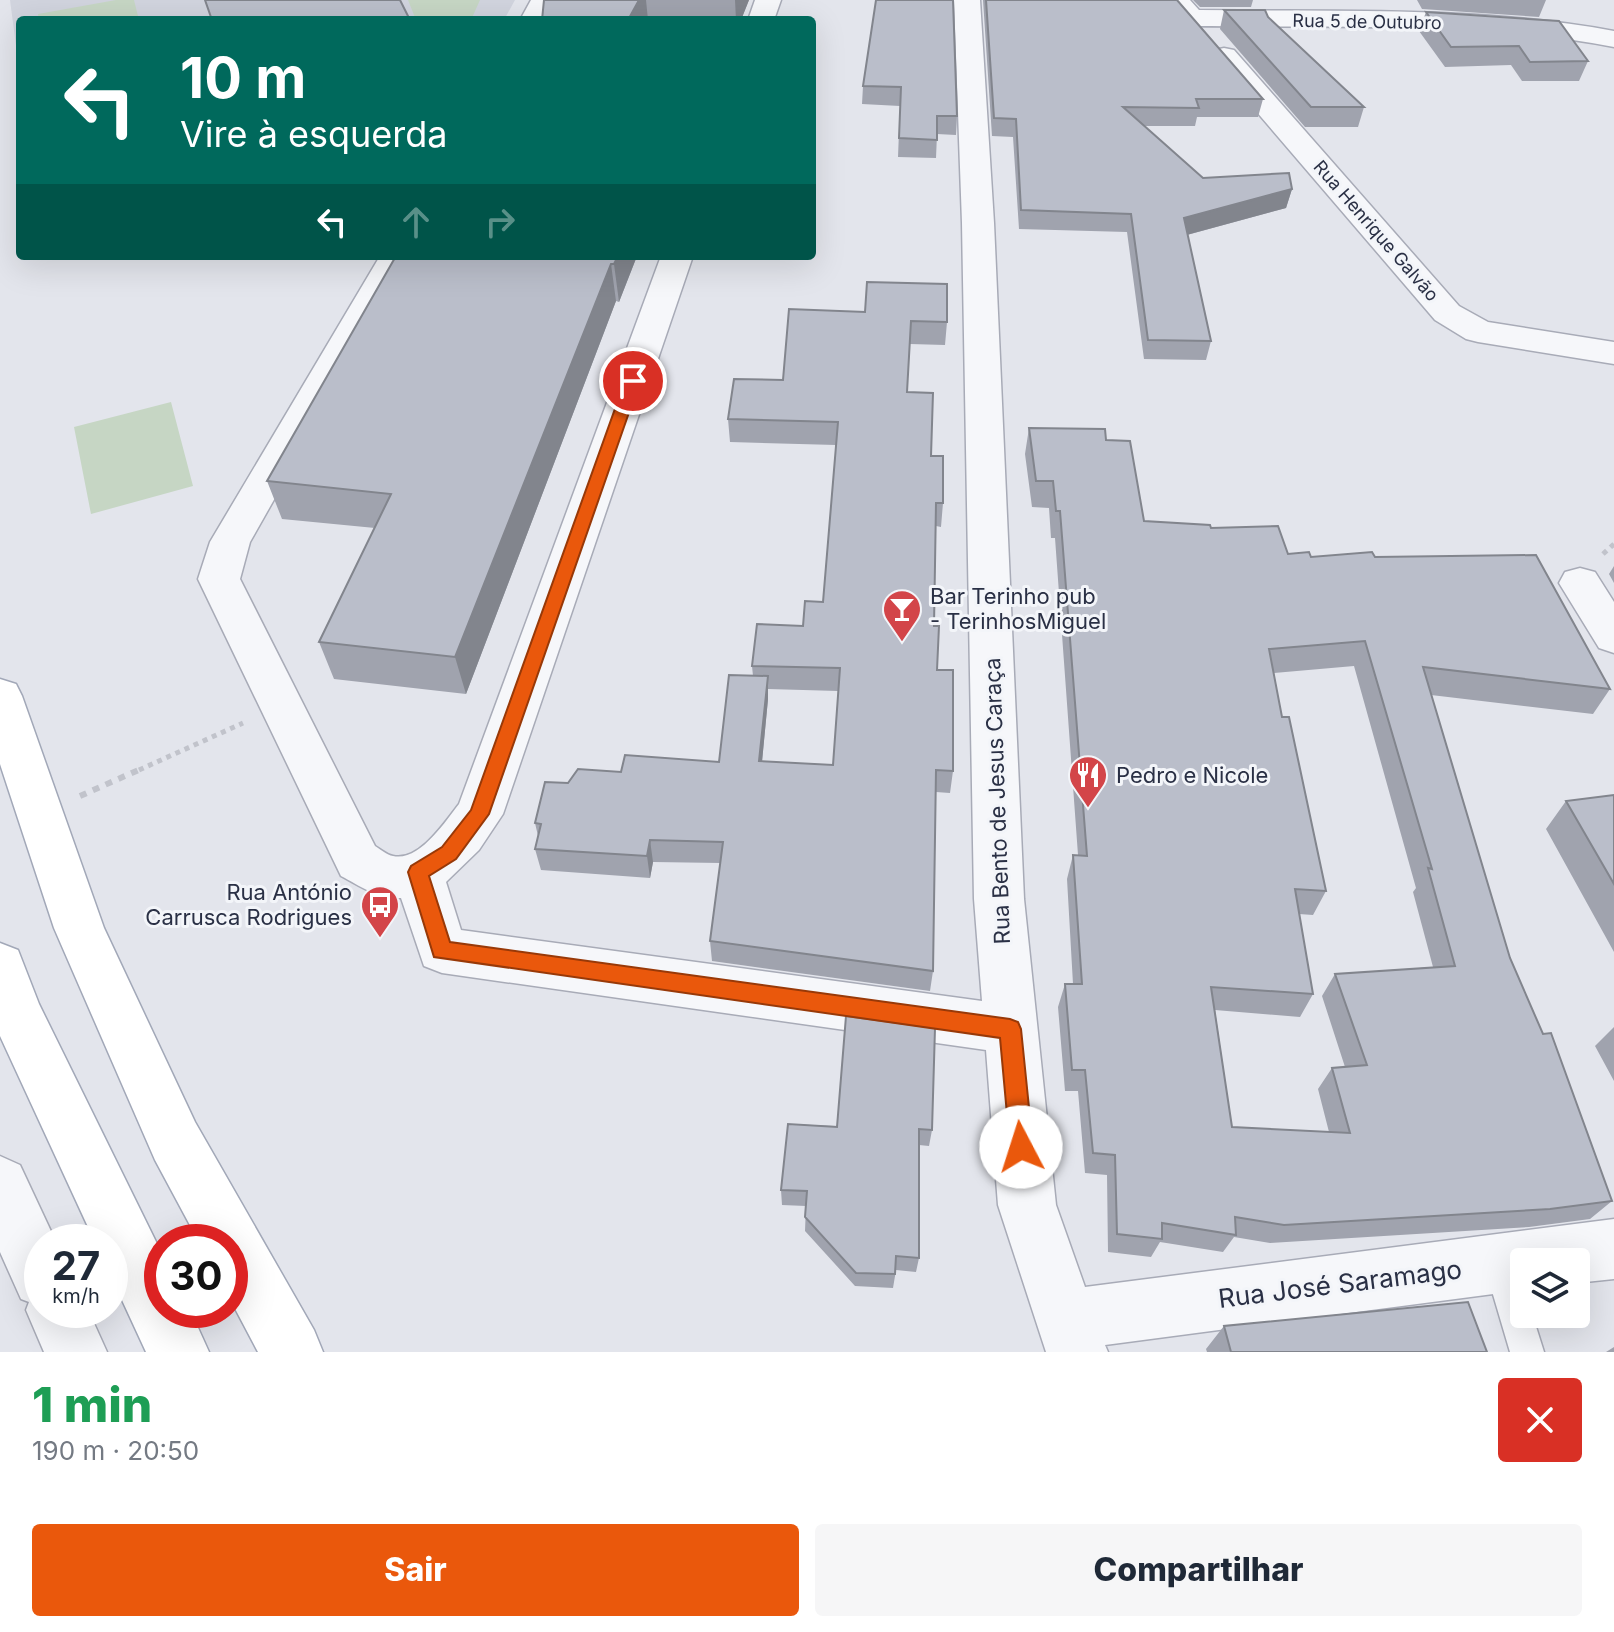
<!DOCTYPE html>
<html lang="pt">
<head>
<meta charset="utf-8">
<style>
	body { margin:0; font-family:Inter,sans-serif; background:#f6f6f7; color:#1f2937; height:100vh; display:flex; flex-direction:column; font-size:30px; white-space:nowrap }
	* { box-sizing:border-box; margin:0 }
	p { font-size:26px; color:#747a83 }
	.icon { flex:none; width:44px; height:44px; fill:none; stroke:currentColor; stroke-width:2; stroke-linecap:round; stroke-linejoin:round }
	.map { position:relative; height:1352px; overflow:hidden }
	.details { display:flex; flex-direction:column; background:#fff; flex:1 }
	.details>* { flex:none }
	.hud { position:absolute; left:16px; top:16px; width:800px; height:244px; border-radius:8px; box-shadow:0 8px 32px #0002; background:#00695c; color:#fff; overflow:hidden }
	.tools { position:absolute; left:1510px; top:1248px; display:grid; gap:16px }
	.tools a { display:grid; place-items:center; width:80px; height:80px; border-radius:8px; background:#fff; box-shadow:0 8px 32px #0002; font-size:40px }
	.speed { position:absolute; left:24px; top:1224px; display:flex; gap:16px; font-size:40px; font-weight:700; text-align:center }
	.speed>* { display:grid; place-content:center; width:104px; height:104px; border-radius:50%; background:#fff; box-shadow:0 8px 32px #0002; line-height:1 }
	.speed small { font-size:20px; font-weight:400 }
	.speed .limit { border:12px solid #d22; background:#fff; color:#111 }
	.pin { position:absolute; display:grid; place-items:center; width:68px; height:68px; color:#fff; margin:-34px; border:4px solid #fff; border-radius:50%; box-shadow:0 2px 8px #0007 }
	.me { position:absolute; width:88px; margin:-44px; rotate:355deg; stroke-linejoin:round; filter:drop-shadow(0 0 6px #0008) }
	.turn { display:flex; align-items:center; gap:28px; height:168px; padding:0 32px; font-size:36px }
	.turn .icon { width:104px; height:104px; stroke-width:2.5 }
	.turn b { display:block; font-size:56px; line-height:68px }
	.lanes { display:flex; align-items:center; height:76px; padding:0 32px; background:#0003; justify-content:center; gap:40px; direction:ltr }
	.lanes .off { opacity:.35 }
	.round { display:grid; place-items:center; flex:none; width:84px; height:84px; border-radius:8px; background:#f6f6f7 }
	.headline { display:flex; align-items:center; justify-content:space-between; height:136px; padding:0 32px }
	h1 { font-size:48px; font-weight:800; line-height:60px; color:#1e9e55 }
	.action { display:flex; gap:16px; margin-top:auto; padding:16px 32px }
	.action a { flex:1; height:92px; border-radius:8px; background:#ea580c; color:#fff; font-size:32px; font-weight:800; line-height:92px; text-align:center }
	.action a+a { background:#f6f6f7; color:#1f2937 }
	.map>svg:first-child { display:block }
	.built { fill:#d1d4de }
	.green { fill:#c6d6c4 }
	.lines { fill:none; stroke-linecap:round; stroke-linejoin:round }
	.service-casing { stroke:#a8abb7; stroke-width:3 }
	.minor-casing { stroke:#a8abb7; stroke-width:3 }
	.primary-casing { stroke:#a2a8b8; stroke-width:3 }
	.path-far1 { stroke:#c1c3cb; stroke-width:5; stroke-dasharray:5 5; stroke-linecap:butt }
	.path { stroke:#c1c3cb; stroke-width:6; stroke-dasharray:7 7; stroke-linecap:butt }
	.service { fill:#f6f7fa; fill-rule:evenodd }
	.minor { fill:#f6f7fa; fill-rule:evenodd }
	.primary { fill:#fff; fill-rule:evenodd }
	.wall { fill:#a0a3ae; fill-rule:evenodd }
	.shaded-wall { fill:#82858d }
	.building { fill:#babeca; stroke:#82858d; stroke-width:2; fill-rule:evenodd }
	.route { fill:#ea580c; stroke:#983908; stroke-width:2 }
	.labels { text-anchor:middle; stroke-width:6; stroke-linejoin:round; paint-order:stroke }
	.far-street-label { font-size:18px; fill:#2a3045; stroke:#f3f5f9 }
	.poi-label { font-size:22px; fill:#2a3045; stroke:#f3f5f9; text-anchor:start }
	.street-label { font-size:22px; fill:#2a3045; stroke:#f3f5f9 }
	.near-street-label { font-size:26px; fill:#2a3045; stroke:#f3f5f9 }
</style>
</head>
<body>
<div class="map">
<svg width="1614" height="1352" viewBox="0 0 1614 1352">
	<rect width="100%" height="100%" fill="#e3e5ec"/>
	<path class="built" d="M10,0H515L504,20H20V76Z"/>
	<path class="green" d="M116,0H134L139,20H39L38,14Z
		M408,0H480L471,20H416Z
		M171,402L193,486L91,514L74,427Z"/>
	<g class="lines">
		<g class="service-casing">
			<path id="service" d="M1500,1248L1511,1253L1524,1289V1314H1532L1544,1352H1510L1484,1264L1489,1253Z"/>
		</g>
		<g class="minor-casing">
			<path id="minor" d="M531,0H557L546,20H520Z
				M755,0H781L774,20H748Z
				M954,0H980L994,223L1024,899L1056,1205L1085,1287L1614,1219V1279L1576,1283V1262H1524V1290L1105,1345L1108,1352H1046L998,1205L986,1050L442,973L424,966L401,898C378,899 360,886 341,876L198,579L210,542L380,256H412L250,542L240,579L375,846C380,849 387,855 393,856C419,862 445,822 459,804L661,256H693L503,814L479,850L446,882L461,930L982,1001L974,899L962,223Z
				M1163,0H1190L1199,10C1334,12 1482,6 1614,31V47C1481,21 1327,28 1191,26L1182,24Z
				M1224,48L1234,50L1459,306L1488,322L1614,342V364L1478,342L1466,339L1435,320L1214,62L1210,56L1214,50Z
				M1580,568L1595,572L1614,602V653L1599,648L1559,583L1565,572Z
				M0,1156L20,1165L56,1242H42V1310H88L107,1352H44L26,1310L29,1302L21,1299L0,1252Z"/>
		</g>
		<g class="primary-casing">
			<path id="primary" d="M0,679L16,684L22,696L104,928L195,1122L314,1330L323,1352H258L230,1299V1242H199L155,1160L54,928L0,764Z
				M0,943L18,950L39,1004L162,1254V1310H190L209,1352H146L110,1274V1242H95L0,1036Z"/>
		</g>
		<path class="path-far1" d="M1603,554L1614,544
			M139,770L243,723"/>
		<path class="path" d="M80,796L143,768"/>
		<use href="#service" class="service"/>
		<use href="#minor" class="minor"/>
		<use href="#primary" class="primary"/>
	</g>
	<path class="wall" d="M544,0H749L741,20H542Z
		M876,0L957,116L956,135L937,134L936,158L898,157L900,106L862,104L863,86Z
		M983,0H1177L1263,99L1258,117H1197L1195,126H1144L1203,178L1292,189L1286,208L1187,235L1211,341L1206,360L1144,359L1127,232L1019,229L1013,137L992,136Z
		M1193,0H1253L1251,7H1200Z
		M1417,0H1546L1539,17L1422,9Z
		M1224,10L1268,17L1364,107L1358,127H1305L1220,29Z
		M1426,12L1588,61L1579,81H1522L1511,65L1445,67L1419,31Z
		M396,256H637L619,302L616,301L466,694L334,679L319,642L375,528L282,519L267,481Z
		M705,256H730V258Z
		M789,309L947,322L945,345L910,344L907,392L931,456L943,503L941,527L936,526L934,626L937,670L953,771L950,793L936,792L933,971L930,991L712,961L710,941L721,863L653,862L650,878L541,870L535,849L538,836L535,823L568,783L621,772L719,762L753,676L752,666L803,626L823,602L836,445L730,442L728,419L783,380ZM768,689L838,691L833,765L762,761L768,699Z
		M1029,428L1106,440L1144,521L1211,528L1288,554L1311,557H1375L1610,689L1593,714L1431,695L1510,958L1612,1201L1590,1219L1529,1227L1270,1243L1234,1237L1223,1252L1160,1242L1151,1257L1108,1252L1107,1175L1085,1173L1078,1091H1065L1058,1007L1065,984H1073L1067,879L1073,855H1078L1055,538H1051L1049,508L1032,507L1025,454ZM1354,666L1416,888L1413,892L1433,967L1335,974L1322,996L1345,1067L1332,1068L1318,1089L1329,1132L1232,1127L1215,1010L1300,1017L1313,994L1299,914L1313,915L1326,891L1282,717L1274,673Z
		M1614,566V583L1609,574Z
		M1614,795V952L1546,829L1566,801Z
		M1614,1027V1081L1595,1046Z
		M788,1124L932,1130L929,1146L919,1145V1258L916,1272L896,1270L893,1288L855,1286L805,1231L806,1206L782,1205L781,1190Z
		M1224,1326L1487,1352H1207L1206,1349Z
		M1614,1347V1352H1606Z"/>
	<path class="shaded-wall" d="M639,0H646L648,20H628Z
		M735,0H749L741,20H736Z
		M1292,189L1286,208L1179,237L1184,218Z
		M618,256H637L619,302L614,264Z
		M611,264L616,301L466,694L455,657Z
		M768,676V699L760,783L759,761Z
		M650,840L653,862L650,878L647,856Z"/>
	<path class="building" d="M205,0H400L410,20H212Z
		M544,0H639L628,20H542Z
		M876,0H953L957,116H937V140L899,138L901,87L863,86Z
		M986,0H1177L1263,99H1196L1199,108L1123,107L1203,178L1289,173L1292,189L1184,218L1211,341L1148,340L1131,214L1021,210L1016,119L994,118Z
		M1224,10H1265L1268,17L1364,107H1311Z
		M1426,12L1559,21L1588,61L1530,62L1519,46L1451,47Z
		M396,256H618L614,264H611L455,657L319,642L391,494L267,481Z
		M867,282L947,284V322L911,321L907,392L933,393L931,456H943V503H936L934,626H939L937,670H953V771L936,770L933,971L710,941L723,842L650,840L647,856L535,849L541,824L535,823L545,782L568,783L578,769L621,772L625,755L719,762L729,675L768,676L759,761L833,765L840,668L752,666L757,624L803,626L805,601L823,602L838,422L728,419L734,379L783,380L789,309L865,312Z
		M1029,428L1105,429L1106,440L1130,441L1144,521L1210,525L1211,528L1278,526L1288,554L1309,552L1311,557L1372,552L1375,557L1536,555L1610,689L1423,667L1510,958L1543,1034L1551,1033L1612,1201L1550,1209L1284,1225L1235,1217L1236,1235L1162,1223V1239L1117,1234L1115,1155L1093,1153L1085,1070H1072L1065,984H1082L1073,855L1087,856L1060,511H1056L1053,481H1036ZM1365,641L1432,869L1428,868L1455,966L1335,974L1367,1065L1332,1068L1350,1133L1232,1127L1211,987L1313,994L1295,889L1326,891L1289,717H1282L1269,649Z
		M1614,795V884L1566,801Z
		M846,1016L935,1028L932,1130L919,1129V1258L896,1256L895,1274L856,1273L805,1217L807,1191L781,1190L788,1124L837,1127Z
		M1468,1302L1487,1352H1231L1224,1326Z"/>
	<path class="route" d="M633,376L640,381L489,814L456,859L429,876L450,942L1010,1019L1018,1022L1021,1029L1033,1147L1030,1155L1021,1158L1013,1155L1010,1147L1000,1038L434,957L408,872L411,866L442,847L471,810L625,381Z"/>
	<defs>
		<g id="bar-pin" transform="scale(2)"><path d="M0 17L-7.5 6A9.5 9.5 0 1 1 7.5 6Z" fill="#d34549" stroke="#f3f5f9"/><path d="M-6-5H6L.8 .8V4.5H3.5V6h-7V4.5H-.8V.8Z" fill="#fff"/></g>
		<g id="restaurant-pin" transform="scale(2)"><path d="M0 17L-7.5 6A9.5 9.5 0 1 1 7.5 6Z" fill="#d34549" stroke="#f3f5f9"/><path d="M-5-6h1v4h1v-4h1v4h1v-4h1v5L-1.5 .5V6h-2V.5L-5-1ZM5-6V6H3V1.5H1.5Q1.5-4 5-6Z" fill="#fff"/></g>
		<g id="bus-pin" transform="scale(2)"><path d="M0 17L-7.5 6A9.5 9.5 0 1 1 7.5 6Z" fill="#d34549" stroke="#f3f5f9"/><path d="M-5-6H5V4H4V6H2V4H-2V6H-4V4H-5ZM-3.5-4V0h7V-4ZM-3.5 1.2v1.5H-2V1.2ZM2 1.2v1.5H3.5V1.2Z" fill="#fff"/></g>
	</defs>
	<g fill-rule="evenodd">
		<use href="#bar-pin" x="902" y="609"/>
		<use href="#restaurant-pin" x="1088" y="775"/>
		<use href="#bus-pin" x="380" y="905"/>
	</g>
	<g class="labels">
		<g class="far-street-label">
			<text transform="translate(1367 22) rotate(1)" y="6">Rua 5 de Outubro</text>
			<text transform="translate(1376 231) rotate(49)" y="6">Rua Henrique Galvão</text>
		</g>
		<g class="poi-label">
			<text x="930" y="604">Bar Terinho pub<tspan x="930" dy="25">- TerinhosMiguel</tspan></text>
			<text x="1116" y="783">Pedro e Nicole</text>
			<text x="352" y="900" text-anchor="end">Rua António<tspan x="352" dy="25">Carrusca Rodrigues</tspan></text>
		</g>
		<g class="street-label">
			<text transform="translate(997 801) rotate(-92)" y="8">Rua Bento de Jesus Caraça</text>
		</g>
		<g class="near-street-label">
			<text transform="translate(1340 1284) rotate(-7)" y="9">Rua José Saramago</text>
		</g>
	</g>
</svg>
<div class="tools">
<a><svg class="icon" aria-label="layers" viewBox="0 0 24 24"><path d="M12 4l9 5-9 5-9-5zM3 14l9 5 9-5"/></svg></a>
</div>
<div class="speed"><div>27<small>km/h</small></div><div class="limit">30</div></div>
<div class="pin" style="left:633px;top:381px;background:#d93025"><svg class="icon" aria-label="arrive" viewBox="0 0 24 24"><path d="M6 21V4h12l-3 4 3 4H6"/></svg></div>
<svg class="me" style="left:1021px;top:1147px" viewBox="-20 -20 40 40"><circle r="19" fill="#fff"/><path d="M0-13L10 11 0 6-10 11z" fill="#ea580c"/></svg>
<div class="hud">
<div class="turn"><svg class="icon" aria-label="left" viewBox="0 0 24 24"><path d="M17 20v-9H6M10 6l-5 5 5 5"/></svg><div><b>10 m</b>Vire à esquerda</div></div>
<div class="lanes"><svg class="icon" aria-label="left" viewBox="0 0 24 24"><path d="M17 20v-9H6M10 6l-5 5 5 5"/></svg><svg class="icon off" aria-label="ahead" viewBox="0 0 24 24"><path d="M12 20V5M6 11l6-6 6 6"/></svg><svg class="icon off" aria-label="right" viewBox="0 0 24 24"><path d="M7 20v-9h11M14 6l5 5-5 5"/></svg></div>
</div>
</div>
<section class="details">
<div class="headline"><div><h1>1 min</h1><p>190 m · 20:50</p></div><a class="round" style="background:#d93025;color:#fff"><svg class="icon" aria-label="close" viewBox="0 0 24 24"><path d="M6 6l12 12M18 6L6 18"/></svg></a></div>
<div class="action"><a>Sair</a><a>Compartilhar</a></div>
</section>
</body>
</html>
